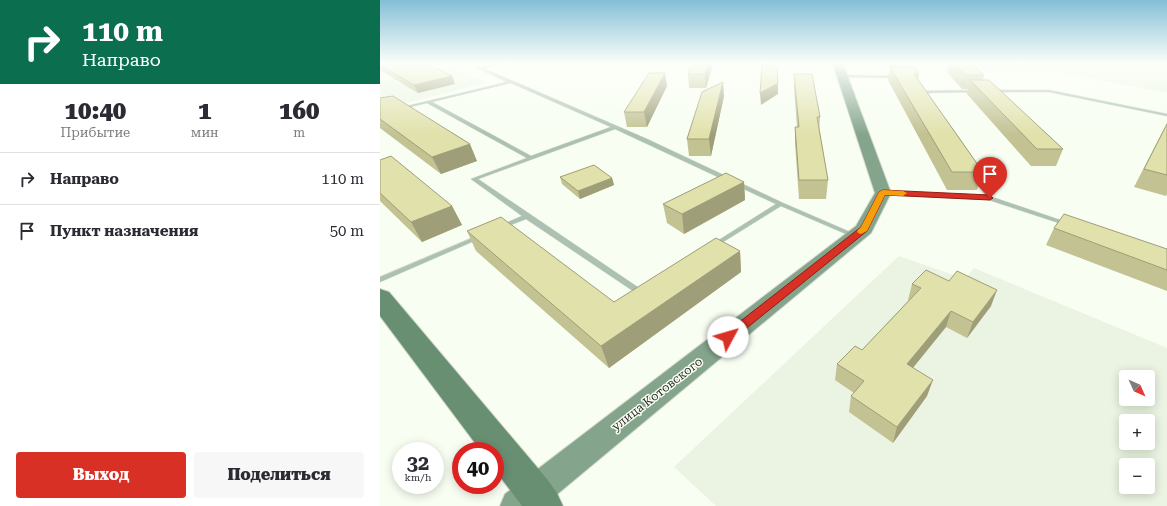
<!DOCTYPE html>
<html lang="ru">
<head>
<meta charset="utf-8">
<style>
	body { margin:0; font-family:"Roboto Serif",serif; background:#f7f7f7; color:#2b2b33; height:100vh; display:flex; flex-direction:column; font-size:15px; white-space:nowrap }
	* { box-sizing:border-box; margin:0 }
	p { font-size:13px; color:#7c7c81 }
	.icon { flex:none; width:22px; height:22px; fill:none; stroke:currentColor; stroke-width:2; stroke-linecap:round; stroke-linejoin:round }
	.map { position:relative; flex:1; overflow:hidden }
	.drawer { display:flex; flex-direction:column; background:#fff; width:380px }
	.drawer>* { flex:none }
	.guide { background:#0b6e4f; color:#fff; overflow:hidden }
	.needle { width:26px; rotate:135deg }
	.controls { position:absolute; left:739px; top:370px; display:grid; gap:8px }
	.controls a { display:grid; place-items:center; width:36px; height:36px; border-radius:4px; background:#fff; box-shadow:0 2px 10px #0003; font-size:20px }
	.speed { position:absolute; left:12px; top:442px; display:flex; gap:8px; font-size:20px; font-weight:700; text-align:center }
	.speed>* { display:grid; place-content:center; width:52px; height:52px; border-radius:50%; background:#fff; box-shadow:0 2px 10px #0003; line-height:1 }
	.speed small { font-size:10px; font-weight:400 }
	.speed .limit { border:6px solid #d22; background:#fff; color:#111 }
	.pin { position:absolute; display:grid; place-items:center; width:34px; height:34px; color:#fff; margin:-41px -17px; border-radius:50% 50% 50% 0; rotate:-45deg; box-shadow:0 0 4px #0007 }
	.pin .icon { rotate:45deg }
	.me { position:absolute; width:44px; margin:-22px; rotate:51deg; stroke-linejoin:round; filter:drop-shadow(0 0 3px #0008) }
	.turn { display:flex; align-items:center; gap:14px; height:84px; padding:0 16px; font-size:18px }
	.turn .icon { width:52px; height:52px; stroke-width:2.5 }
	.turn b { display:block; font-size:28px; line-height:34px }
	.eta { display:flex; justify-content:space-evenly; align-items:center; height:68px; text-align:center }
	.eta b { font-size:24px; font-weight:800; line-height:28px }
	.action { display:flex; gap:8px; margin-top:auto; padding:8px 16px }
	.action a { flex:1; height:46px; border-radius:4px; background:#d93025; color:#fff; font-size:16px; font-weight:800; line-height:46px; text-align:center }
	.action a+a { background:#f7f7f7; color:#2b2b33 }
	ul { padding:0; list-style:none }
	li { display:flex; align-items:center; gap:12px; height:52px; padding:0 16px; border-top:1px solid #e1e1e2 }
	li div { flex:1 }
	li b { display:block; font-size:15px }
	li em { font-style:normal }
	main { display:flex; flex:1; min-height:0 }
	.map>svg:first-child { display:block }
	.built { fill:#ebf4e2; fill-rule:evenodd }
	.lines { fill:none; stroke-linecap:round; stroke-linejoin:round }
	.lane-casing { stroke:#d3d8cd; stroke-width:1 }
	.secondary-casing { stroke:#d3d8cd; stroke-width:2 }
	.primary-casing { stroke:#d3d8cd; stroke-width:2 }
	.lane { fill:#acc1b1; fill-rule:evenodd }
	.secondary { fill:#85a48c; fill-rule:evenodd }
	.primary { fill:#698f72; fill-rule:evenodd }
	.wall { fill:#c2c293 }
	.shaded-wall { fill:#9e9e78 }
	.building { fill:#e1e1ab; stroke:#9e9e78 }
	.route { fill:#d93025; stroke:#8d1f18 }
	.slow { fill:#f59e0b }
	.labels { text-anchor:middle; stroke-width:3; stroke-linejoin:round; paint-order:stroke }
	.street-label { font-size:12px; fill:#282a26; stroke:#f8fef2 }
</style>
</head>
<body>
<main>
<section class="drawer">
<div class="guide">
<div class="turn"><svg class="icon" aria-label="right" viewBox="0 0 24 24"><path d="M7 20v-9h11M14 6l5 5-5 5"/></svg><div><b>110 m</b>Направо</div></div>
</div>
<div class="eta">
<div><b>10:40</b><p>Прибытие</p></div>
<div><b>1</b><p>мин</p></div>
<div><b>160</b><p>m</p></div>
</div>
<ul>
<li><svg class="icon" aria-label="right" viewBox="0 0 24 24"><path d="M7 20v-9h11M14 6l5 5-5 5"/></svg><div><b>Направо</b></div><em>110 m</em></li>
<li><svg class="icon" aria-label="arrive" viewBox="0 0 24 24"><path d="M6 21V4h12l-3 4 3 4H6"/></svg><div><b>Пункт назначения</b></div><em>50 m</em></li>
</ul>
<div class="action"><a>Выход</a><a>Поделиться</a></div>
</section>
<div class="map">
<svg width="787" height="506" viewBox="0 0 787 506">
	<rect width="100%" height="100%" fill="#f8fef2"/>
	<path class="built" d="M591,64H787V93L664,69H597Z
		M71,66L106,83L6,108L0,104V82Z
		M519,256L585,279L594,268L787,348V506H336L294,467ZM746,377H768V399H746ZM746,421H768V443H746ZM746,465H768V487H746Z"/>
	<g class="lines">
		<g class="lane-casing">
			<path id="lane" d="M115,64H121L103,68L267,139L403,203L477,235L478,236L475,238L473,237L401,206L335,247H331L330,246L331,245L396,204L235,129L98,179L259,288L263,286L266,287L267,289C265,293 260,294 256,293L146,219L123,228H119L118,227L119,226L142,216L91,179L147,158L47,103L21,109L19,108L127,82L97,68ZM131,83L231,127L151,156L52,102Z
				M530,64H535L529,66L531,70L528,71L525,66Z
				M462,75L516,76L518,77L516,78L461,77V75Z
				M596,90H597V92L542,93L540,92L542,91Z
				M613,90H669L787,114V116L669,92H612V90Z
				M595,173L597,174L612,197L689,223L690,224L687,226L685,225L609,200L503,195L500,193L503,191L606,196L592,175Z
				M99,235L102,237L101,238L0,282V277Z"/>
		</g>
		<g class="secondary-casing">
			<path id="secondary" d="M453,64H463L511,193L491,233L163,506H120L125,494L476,226L495,193Z"/>
		</g>
		<g class="primary-casing">
			<path id="primary" d="M0,289L9,292L167,479L177,493L183,506H142L115,470V451H101L0,316Z"/>
		</g>
		<use href="#lane" class="lane"/>
		<use href="#secondary" class="secondary"/>
		<use href="#primary" class="primary"/>
	</g>
	<path class="wall" d="M0,64L75,84L38,93L0,70Z
		M333,64L326,88H309L308,74Z
		M507,64H530V67L539,74L538,79L603,172L597,190H567L508,80L510,69Z
		M569,64H592L604,75L603,80L683,149L676,166H651L587,94L588,89H582L567,72Z
		M414,74L440,117L439,131L448,180L446,199H419L415,143V127H417L414,88Z
		M287,86L267,127H247L244,112Z
		M344,96L331,156H309L307,139Z
		M0,98L97,161L61,174L0,128Z
		M787,123V194L786,196L754,187Z
		M0,160L72,206L82,225L42,242L0,201Z
		M180,177L232,178L234,185L200,199L182,184Z
		M364,182L365,200L304,234L287,223L283,204Z
		M674,228L787,249V291L666,245Z
		M87,231L234,302L360,251L361,272L229,368L96,251Z
		M532,284L611,306L587,338L566,327L533,368L547,396L513,443L469,412L471,396L474,393L455,380L457,364L482,350L529,300H528Z"/>
	<path class="shaded-wall" d="M328,64H333L326,88L325,74Z
		M285,73L287,86L267,127L264,112Z
		M72,76L75,84L38,93L34,85Z
		M343,82L344,96L331,156L329,139Z
		M398,83V94L381,105L380,93Z
		M90,144L97,161L61,174L52,157Z
		M232,178L234,185L200,199L198,191Z
		M364,182L365,200L304,234L302,214Z
		M72,206L82,225L42,242L31,222Z
		M360,251L361,272L229,368L221,346Z
		M617,290L611,306L587,338L593,322Z
		M571,311L566,327L522,381L527,364Z
		M553,380L547,396L513,443L517,427Z"/>
	<path class="building" d="M0,64H47L72,76L34,85L0,65Z
		M312,64H328L325,74H308Z
		M382,64H397L398,83L380,93Z
		M574,64H592L604,75H586Z
		M510,67H534L539,74H534L603,172H572Z
		M269,73H285L264,112H244Z
		M414,74H432L440,117H437L448,180H419L415,127H419Z
		M590,80H609L683,149H657Z
		M343,82L329,139H307L322,92Z
		M13,96L90,144L52,157L0,119V98Z
		M787,124V175L764,169Z
		M11,156L72,206L31,222L0,193V160Z
		M214,165L232,178L198,191L180,177Z
		M346,173L364,182L302,214L283,204Z
		M684,214L787,249V270L674,228Z
		M121,217L234,302L336,238L360,251L221,346L87,231Z
		M546,270L569,281L577,271L617,290L593,322L571,311L527,364L553,380L517,427L471,396L484,381L457,364L475,346L482,350L541,288L532,284Z"/>
	<linearGradient id="sky" x2="0" y2="1"><stop stop-color="#84bfd6"/><stop offset="0.47" stop-color="#fcfff9"/><stop offset="1" stop-color="#fcfff9" stop-opacity="0"/></linearGradient>
	<rect width="787" height="135" fill="url(#sky)"/>
	<path class="route" d="M503,190L610,195L613,198L610,200L505,195L487,231L352,340L348,342L344,340L343,337L344,334L481,227L499,192Z"/>
	<path class="slow" d="M503,190L523,191L527,193L523,196L505,195L487,231L481,234L478,233L477,231L481,227L499,192Z"/>
	<g class="labels">
		<g class="street-label">
			<text transform="translate(277 394) rotate(-38)" y="4">улица Котовского</text>
		</g>
	</g>
</svg>
<div class="controls">
<a><svg class="needle" viewBox="-14 -14 28 28"><path d="M0-13l5 13h-10z" fill="#e53935"/><path d="M0 13l5-13h-10z" fill="#7c7c81"/></svg></a>
<a>+</a>
<a>−</a>
</div>
<div class="speed"><div>32<small>km/h</small></div><div class="limit">40</div></div>
<div class="pin" style="left:610px;top:198px;background:#d93025"><svg class="icon" aria-label="arrive" viewBox="0 0 24 24"><path d="M6 21V4h12l-3 4 3 4H6"/></svg></div>
<svg class="me" style="left:348px;top:337px" viewBox="-20 -20 40 40"><circle r="19" fill="#fff"/><path d="M0-13L10 11 0 6-10 11z" fill="#d93025"/></svg>
</div>
</main>
</body>
</html>
